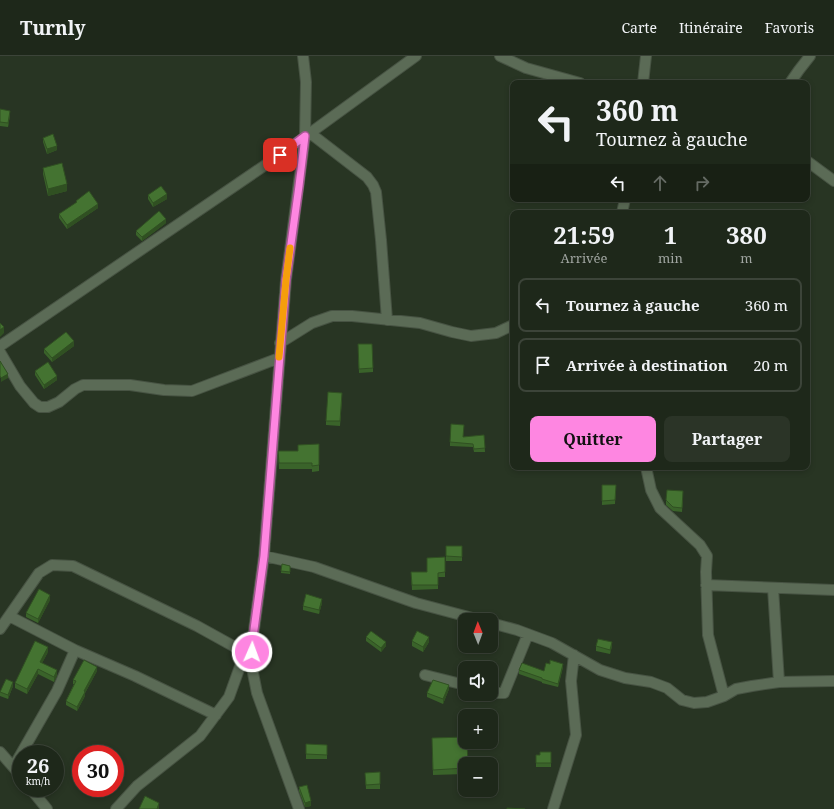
<!DOCTYPE html>
<html lang="fr">
<head>
<meta charset="utf-8">
<style>
	body { margin:0; font-family:"Noto Serif",serif; background:#2b3427; color:#f1f3f6; height:100vh; display:flex; flex-direction:column; font-size:15px; white-space:nowrap }
	* { box-sizing:border-box; margin:0 }
	p { font-size:13px; color:#a1a6a2 }
	.icon { flex:none; width:22px; height:22px; fill:none; stroke:currentColor; stroke-width:2; stroke-linecap:round; stroke-linejoin:round }
	.map { position:relative; flex:1; overflow:hidden }
	.side { position:absolute; left:510px; top:154px; width:300px; height:260px; display:flex; flex-direction:column; background:#1e281a; border-radius:8px; box-shadow:0 2px 6px #0003,0 0 0 1px #3c4439 }
	.side>* { flex:none }
	.hud { position:absolute; left:510px; top:24px; width:300px; height:122px; border-radius:8px; box-shadow:0 2px 6px #0003,0 0 0 1px #3c4439; background:#1e281a; color:#f1f3f6; overflow:hidden }
	.needle { width:26px; rotate:359deg }
	.tools { position:absolute; left:458px; top:557px; display:grid; gap:8px }
	.tools a { display:grid; place-items:center; width:40px; height:40px; border-radius:8px; background:#1e281a; box-shadow:0 2px 6px #0003,0 0 0 1px #3c4439; font-size:20px }
	.speed { position:absolute; left:12px; top:689px; display:flex; gap:8px; font-size:20px; font-weight:700; text-align:center }
	.speed>* { display:grid; place-content:center; width:52px; height:52px; border-radius:50%; background:#1e281a; box-shadow:0 2px 6px #0003,0 0 0 1px #3c4439; line-height:1 }
	.speed small { font-size:10px; font-weight:400 }
	.speed .limit { border:6px solid #d22; background:#fff; color:#111 }
	.pin { position:absolute; display:grid; place-items:center; width:34px; height:34px; color:#fff; margin:-17px; border-radius:8px; box-shadow:0 2px 6px #0006 }
	.me { position:absolute; width:44px; margin:-22px; rotate:2deg; stroke-linejoin:round; filter:drop-shadow(0 0 3px #0008) }
	.turn { display:flex; align-items:center; gap:14px; height:84px; padding:0 20px; font-size:18px }
	.turn .icon { width:52px; height:52px; stroke-width:2.5 }
	.turn b { display:block; font-size:28px; line-height:34px }
	.lanes { display:flex; align-items:center; height:38px; padding:0 20px; background:#0003; justify-content:center; gap:20px; direction:ltr }
	.lanes .off { opacity:.35 }
	.eta { display:flex; justify-content:space-evenly; align-items:center; height:68px; text-align:center }
	.eta b { font-size:24px; font-weight:700; line-height:28px }
	.button { display:flex; gap:8px; margin-top:auto; padding:8px 20px }
	.button a { flex:1; height:46px; border-radius:8px; background:#fe86e1; color:#111; font-size:16px; font-weight:700; line-height:46px; text-align:center }
	.button a+a { background:#2b3427; color:#f1f3f6 }
	ul { padding:0; list-style:none }
	li { display:flex; align-items:center; gap:12px; height:54px; margin:0 8px 6px; padding:0 12px; border:2px solid #3c4439; border-radius:8px }
	li div { flex:1 }
	li b { display:block; font-size:15px }
	li em { font-style:normal }
	header { display:flex; align-items:center; gap:24px; box-sizing:border-box; height:56px; padding:0 20px; background:#1e281a; border-bottom:1px solid #3c4439 }
	header strong { font-size:19px }
	nav { display:flex; gap:22px; margin-inline-start:auto; font-size:14px }
	.map>svg:first-child { display:block }
	.lines { fill:none; stroke-linecap:round; stroke-linejoin:round }
	.minor-casing { stroke:#475343; stroke-width:12 }
	.minor { stroke:#5b6b56; stroke-width:10 }
	.wall { fill:#3a632a }
	.shaded-wall { fill:#305022 }
	.building { fill:#447331; stroke:#305022 }
	.route-casing { stroke:#a55792; stroke-width:10 }
	.route { stroke:#fe86e1; stroke-width:7 }
	.slow { stroke:#f59e0b; stroke-width:7 }
</style>
</head>
<body>
<header>
<strong>Turnly</strong>
<nav><a>Carte</a><a>Itinéraire</a><a>Favoris</a></nav>
</header>
<div class="map">
<svg width="834" height="753" viewBox="0 0 834 753">
	<rect width="100%" height="100%" fill="#283523"/>
	<g class="lines">
		<g class="minor-casing">
			<path id="minor" d="M500,0L526,12L580,27
				M643,27L646,0
				M790,27L799,14L810,0
				M310,77L367,121L373,129L376,136L381,184L387,264
				M807,105L834,125
				M622,157L625,143
				M280,287L312,267L332,260H352L420,267L452,276L471,280L496,277L513,269
				M0,290L280,99L416,0
				M0,296L20,330L34,347L40,351H48L59,346L75,333L83,329H130L164,334L192,335L279,302
				M646,411L651,434L660,452L700,489L707,500L706,516L708,579L724,640
				M264,500L314,511L416,547L480,564
				M706,529L834,534
				M773,532L779,626
				M9,560L75,594
				M491,567L517,574L552,587L600,614L625,622L651,626L667,632L682,644L694,647L707,646L724,640L736,633L752,630L779,626L834,625
				M0,573L39,517L52,509L73,510L197,570L244,596
				M425,619L465,629
				M491,636L496,637H504L528,578
				M0,696L21,720
				M14,710L57,635L75,594L135,620L216,659
				M30,732L47,753
				M116,753L137,730L200,680L229,641L247,591
				M299,753L257,637L252,612L253,581L264,500L286,224L305,80L306,26L303,0
				M553,753L576,679L571,625L574,599"/>
		</g>
		<use href="#minor" class="minor"/>
	</g>
	<path class="wall" d="M0,53L10,59L8,71L0,70Z
		M43,82L57,94L47,98L43,86Z
		M43,112L67,135L48,140L43,118Z
		M148,139L167,143L153,151L148,143Z
		M76,145L98,152L67,173L59,162V158L76,147Z
		M166,167L142,185L136,179V175Z
		M74,290L52,306L44,297V293Z
		M358,293L373,312V316L359,317Z
		M35,315L57,324L44,333L35,319Z
		M342,342L340,370L326,369V365Z
		M484,379L485,396H474L473,391L450,390V386L464,381Z
		M319,388V415L312,416V413H279L278,395H298Z
		M602,429H616L615,448L602,449Z
		M683,439L682,456L673,455L666,449V444Z
		M446,490H462V505H446Z
		M445,501V521H438V533L412,534L411,516H427Z
		M282,508L290,510V518L281,517Z
		M50,544L38,567L26,561V557Z
		M322,547L319,558L303,554V550Z
		M366,581L386,590L381,596L366,585Z
		M412,585L429,586L423,596L412,590Z
		M596,590H612L610,598L596,595Z
		M48,596L42,607L57,619L54,626L38,618L27,638L15,632V627Z
		M550,608L563,611L558,631L542,627V626L519,618V614L544,615Z
		M97,615L85,637V640L77,655L66,649V645L74,628H73V624Z
		M13,630L8,643L0,640V636Z
		M449,633L443,648L427,641V637Z
		M432,682L465,708V718L433,719Z
		M306,688L327,689V703H306Z
		M551,696V711H536V699H540Z
		M380,716V733H366L365,717Z
		M299,731L311,750L305,751L299,735Z"/>
	<path class="shaded-wall" d="M10,55V59L8,71V67Z
		M57,90V94L47,98V93Z
		M67,128V135L48,140V133Z
		M167,138V143L153,151V147Z
		M98,148V152L67,173V169Z
		M166,163V167L142,185V181Z
		M4,271V277L0,281V274Z
		M74,285V290L52,306V302Z
		M8,318V322L1,326V322Z
		M57,320V324L44,333V329Z
		M50,539V544L38,567V563Z
		M322,543V547L319,558V554Z
		M429,581V586L423,596V591Z
		M386,586V590L381,596V592Z
		M612,586V590L610,598V594Z
		M48,591V596L40,611V606Z
		M563,608V611L558,631V628Z
		M97,611V615L85,637V640L77,655V651L84,635Z
		M38,613V618L27,638V633Z
		M57,614V619L54,626V621Z
		M13,626V630L8,643V639Z
		M449,629V633L443,648V643Z
		M311,745V750L305,751V747Z
		M159,747V753H157Z"/>
	<path class="building" d="M0,53L10,55L8,67L0,66Z
		M53,78L57,90L47,93L43,82Z
		M62,107L67,128L48,133L43,112Z
		M161,130L167,138L153,147L148,139Z
		M89,135L98,148L67,169L59,158L77,146L76,145Z
		M159,155L166,163L142,181L136,175Z
		M0,267L4,271L0,274Z
		M66,276L74,285L52,302L44,293Z
		M358,288H372L373,312L359,313Z
		M0,305L8,318L1,322L0,320Z
		M48,306L57,320L44,329L35,315Z
		M328,336L342,337L340,365H326Z
		M451,368L464,369L463,381L484,379L485,392L474,393L473,388L450,386Z
		M319,388V409L312,410V407H279L278,395H298V389Z
		M602,429H616L615,444L602,445Z
		M667,434L683,435L682,452L673,451L666,444Z
		M446,490H462V501L446,500Z
		M445,501V516L438,517V529H412L411,516H427V502Z
		M282,508L290,510V516L281,515Z
		M39,533L50,539L38,563L26,557Z
		M306,538L322,543L319,554L303,550Z
		M371,575L386,586L381,592L366,581Z
		M417,575L429,581L423,591L412,585Z
		M598,583L612,586L610,594L596,590Z
		M35,585L48,591L40,606L57,614L54,621L38,613L27,633L15,627Z
		M84,604L97,611L84,635L85,636L77,651L66,645L76,625L73,624Z
		M550,604L563,608L558,628L542,623V622L519,614L522,607L544,615L546,607L550,608Z
		M6,623L13,626L8,639L0,636Z
		M433,624L449,629L443,643L427,637Z
		M465,681V686H467L468,708H465V712L433,714L432,682Z
		M306,688L327,689V699L306,698Z
		M540,696H551V707H536V699H540Z
		M380,716V728L366,729L365,717Z
		M307,729L311,745L305,747L299,731Z
		M145,740L159,747L157,753H139Z
		M507,752L525,753H507Z"/>
	<g class="lines">
		<g class="route-casing">
			<path id="route" d="M252,596L253,581L264,500L286,224L299,130L305,80L280,99"/>
		</g>
		<use href="#route" class="route"/>
		<path class="slow" d="M279,301L286,224L290,192"/>
	</g>
</svg>
<div class="tools">
<a><svg class="needle" viewBox="-14 -14 28 28"><path d="M0-13l5 13h-10z" fill="#e53935"/><path d="M0 13l5-13h-10z" fill="#a1a6a2"/></svg></a>
<a><svg class="icon" aria-label="sound" viewBox="0 0 24 24"><path d="M4 9h4l5-4v14l-5-4H4zM17 9q2 3 0 6"/></svg></a>
<a>+</a>
<a>−</a>
</div>
<div class="speed"><div>26<small>km/h</small></div><div class="limit">30</div></div>
<div class="pin" style="left:280px;top:99px;background:#d93025"><svg class="icon" aria-label="arrive" viewBox="0 0 24 24"><path d="M6 21V4h12l-3 4 3 4H6"/></svg></div>
<svg class="me" style="left:252px;top:596px" viewBox="-20 -20 40 40"><circle r="17" fill="#fe86e1" stroke="#fff" stroke-width="3"/><path d="M0-11L8 9 0 5-8 9z" fill="#fff"/></svg>
<div class="hud">
<div class="turn"><svg class="icon" aria-label="left" viewBox="0 0 24 24"><path d="M17 20v-9H6M10 6l-5 5 5 5"/></svg><div><b>360 m</b>Tournez à gauche</div></div>
<div class="lanes"><svg class="icon" aria-label="left" viewBox="0 0 24 24"><path d="M17 20v-9H6M10 6l-5 5 5 5"/></svg><svg class="icon off" aria-label="ahead" viewBox="0 0 24 24"><path d="M12 20V5M6 11l6-6 6 6"/></svg><svg class="icon off" aria-label="right" viewBox="0 0 24 24"><path d="M7 20v-9h11M14 6l5 5-5 5"/></svg></div>
</div>
<section class="side">
<div class="eta">
<div><b>21:59</b><p>Arrivée</p></div>
<div><b>1</b><p>min</p></div>
<div><b>380</b><p>m</p></div>
</div>
<ul>
<li><svg class="icon" aria-label="left" viewBox="0 0 24 24"><path d="M17 20v-9H6M10 6l-5 5 5 5"/></svg><div><b>Tournez à gauche</b></div><em>360 m</em></li>
<li><svg class="icon" aria-label="arrive" viewBox="0 0 24 24"><path d="M6 21V4h12l-3 4 3 4H6"/></svg><div><b>Arrivée à destination</b></div><em>20 m</em></li>
</ul>
<div class="button"><a>Quitter</a><a>Partager</a></div>
</section>
</div>
</body>
</html>
